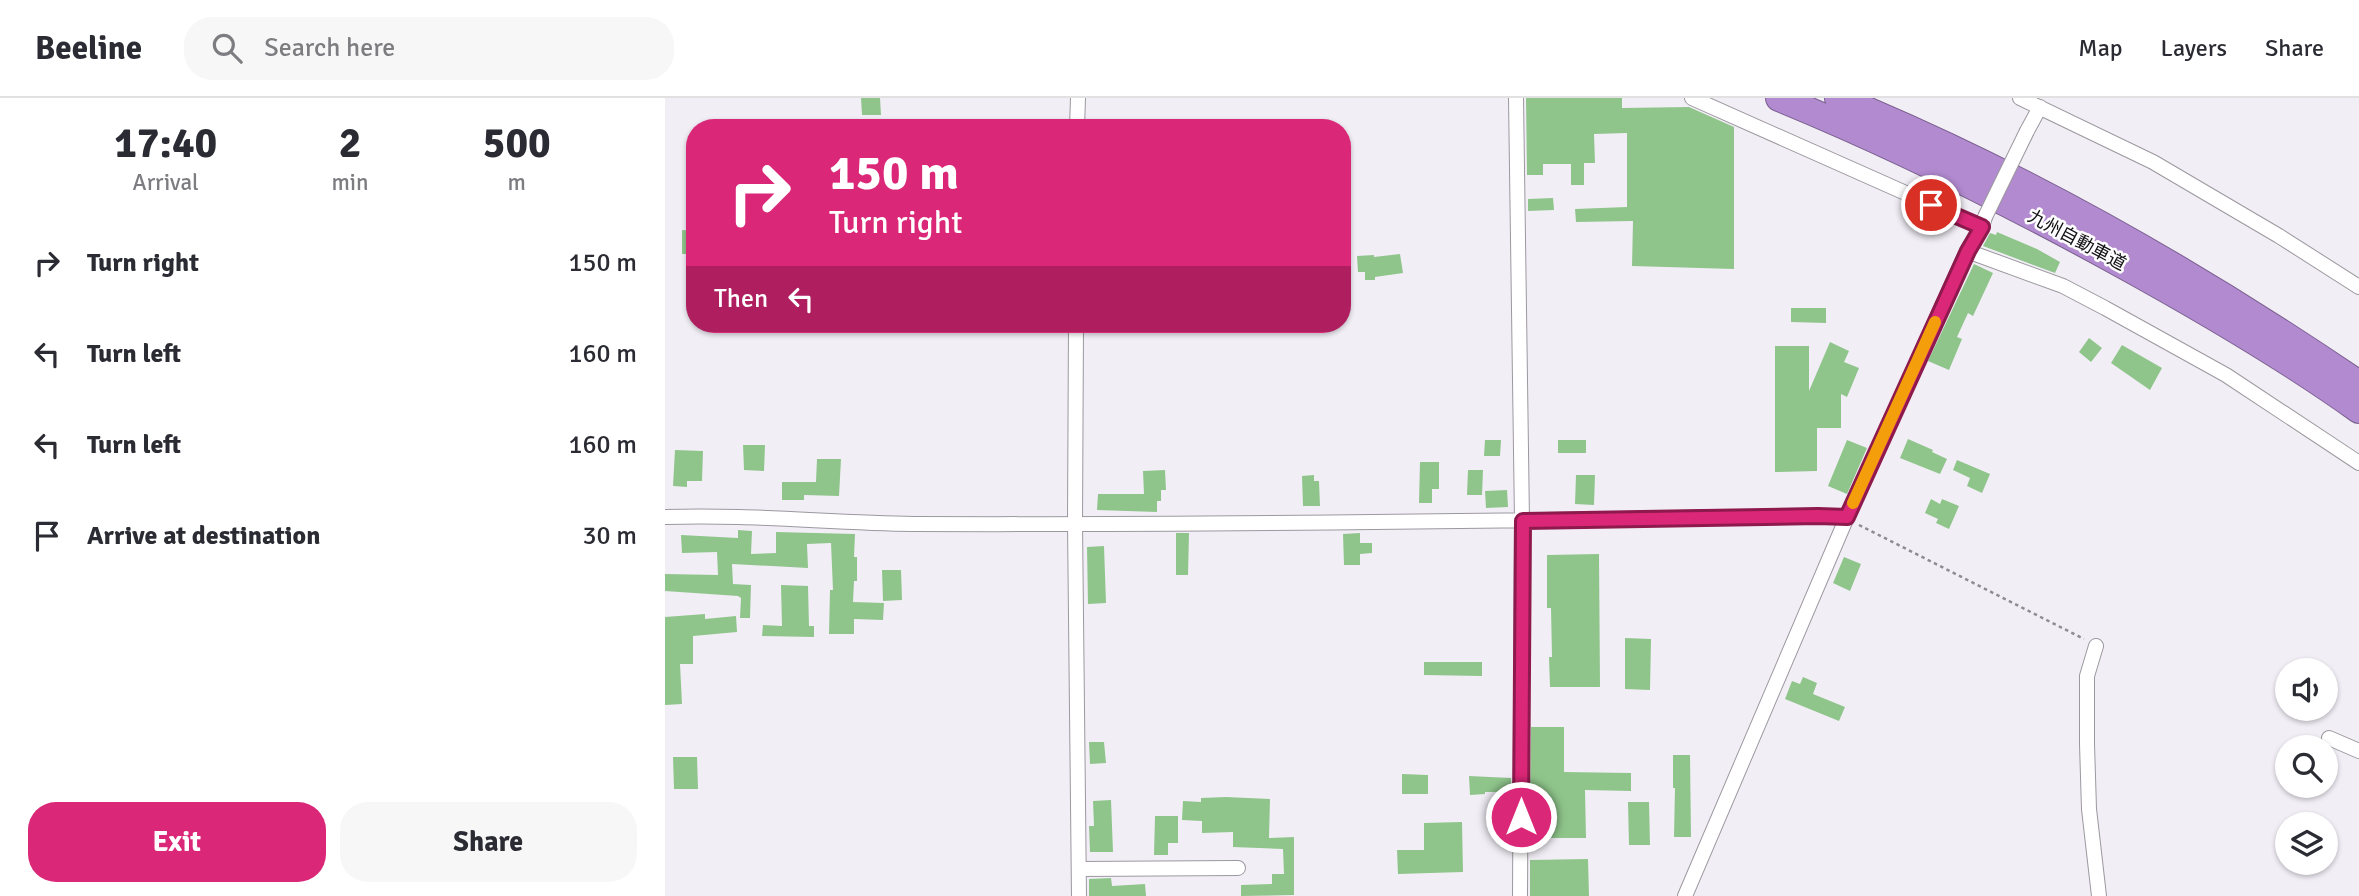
<!DOCTYPE html>
<html lang="en">
<head>
<meta charset="utf-8">
<style>
	body { margin:0; font-family:Signika,"Noto Sans JP",sans-serif; background:#f7f7f7; color:#2b2b33; height:100vh; display:flex; flex-direction:column; font-size:26px; white-space:nowrap }
	* { box-sizing:border-box; margin:0 }
	p { font-size:23px; color:#7c7c81 }
	.icon { flex:none; width:38px; height:38px; fill:none; stroke:currentColor; stroke-width:2; stroke-linecap:round; stroke-linejoin:round }
	.map { position:relative; flex:1; overflow:hidden }
	.panel { display:flex; flex-direction:column; background:#fff; width:665px }
	.panel>* { flex:none }
	.hud { position:absolute; left:21px; top:21px; width:665px; height:214px; border-radius:28px; box-shadow:0 2px 5px #0004; background:#db2777; color:#fff; overflow:hidden }
	.tools { position:absolute; left:1610px; top:560px; display:grid; gap:14px }
	.tools a { display:grid; place-items:center; width:63px; height:63px; border-radius:50%; background:#fff; box-shadow:0 2px 5px #0004; font-size:35px }
	.pin { position:absolute; display:grid; place-items:center; width:60px; height:60px; color:#fff; margin:-30px; border:4px solid #fff; border-radius:50%; box-shadow:0 2px 7px #0007 }
	.me { position:absolute; width:77px; margin:-38px; rotate:0deg; stroke-linejoin:round; filter:drop-shadow(0 0 5px #0008) }
	.turn { display:flex; align-items:center; gap:24px; height:147px; padding:0 28px; font-size:32px }
	.turn .icon { width:91px; height:91px; stroke-width:2.5 }
	.turn b { display:block; font-size:49px; line-height:60px }
	.then { display:flex; align-items:center; height:66px; padding:0 28px; background:#0003; gap:14px; font-size:26px }
	.eta { display:flex; justify-content:space-evenly; align-items:center; height:119px; text-align:center }
	.eta b { font-size:42px; font-weight:700; line-height:49px }
	.cta { display:flex; gap:14px; margin-top:auto; padding:14px 28px }
	.cta a { flex:1; height:80px; border-radius:28px; background:#db2777; color:#fff; font-size:28px; font-weight:700; line-height:80px; text-align:center }
	.cta a+a { background:#f7f7f7; color:#2b2b33 }
	ul { padding:0; list-style:none }
	li { display:flex; align-items:center; gap:21px; height:91px; padding:0 28px }
	li div { flex:1 }
	li b { display:block; font-size:26px }
	li em { font-style:normal }
	header { display:flex; align-items:center; gap:42px; box-sizing:border-box; height:98px; padding:0 35px; background:#fff; border-bottom:2px solid #e1e1e2 }
	header strong { font-size:33px }
	nav { display:flex; gap:38px; margin-inline-start:auto; font-size:24px }
	.search { width:490px; height:63px; background:#f7f7f7; display:flex; align-items:center; gap:18px; box-sizing:border-box; padding:0 24px; border-radius:28px; color:#7c7c81; font-size:26px }
	main { display:flex; flex:1; min-height:0 }
	.map>svg:first-child { display:block }
	.building { fill:#8fc58b }
	.lines { fill:none; stroke-linecap:round; stroke-linejoin:round }
	.minor-casing { stroke:#9c989f; stroke-width:16 }
	.motorway-casing { stroke:#795f8d; stroke-width:28 }
	.path { stroke:#8e8c91; stroke-width:2.5; stroke-dasharray:3.5 3.5; stroke-linecap:butt }
	.minor { stroke:#fff; stroke-width:14 }
	.motorway { stroke:#b18acf; stroke-width:26 }
	.minor-bridge-casing { stroke:#9c989f; stroke-width:16; stroke-linecap:butt }
	.minor-bridge { stroke:#fff; stroke-width:14 }
	.route-casing { stroke:#8e194d; stroke-width:18 }
	.route { stroke:#db2777; stroke-width:12 }
	.slow { stroke:#f59e0b; stroke-width:12 }
	.labels { text-anchor:middle; stroke-width:5; stroke-linejoin:round; paint-order:stroke }
	.street-label { font-size:18px; fill:#111012; stroke:#fdfcfe }
</style>
</head>
<body>
<header>
<strong>Beeline</strong>
<div class="search"><svg class="icon" aria-label="search" viewBox="0 0 24 24"><circle cx="10" cy="10" r="6"/><path d="M15 15l6 6"/></svg>Search here</div>
<nav><a>Map</a><a>Layers</a><a>Share</a></nav>
</header>
<main>
<section class="panel">
<div class="eta">
<div><b>17:40</b><p>Arrival</p></div>
<div><b>2</b><p>min</p></div>
<div><b>500</b><p>m</p></div>
</div>
<ul>
<li><svg class="icon" aria-label="right" viewBox="0 0 24 24"><path d="M7 20v-9h11M14 6l5 5-5 5"/></svg><div><b>Turn right</b></div><em>150 m</em></li>
<li><svg class="icon" aria-label="left" viewBox="0 0 24 24"><path d="M17 20v-9H6M10 6l-5 5 5 5"/></svg><div><b>Turn left</b></div><em>160 m</em></li>
<li><svg class="icon" aria-label="left" viewBox="0 0 24 24"><path d="M17 20v-9H6M10 6l-5 5 5 5"/></svg><div><b>Turn left</b></div><em>160 m</em></li>
<li><svg class="icon" aria-label="arrive" viewBox="0 0 24 24"><path d="M6 21V4h12l-3 4 3 4H6"/></svg><div><b>Arrive at destination</b></div><em>30 m</em></li>
</ul>
<div class="cta"><a>Exit</a><a>Share</a></div>
</section>
<div class="map">
<svg width="1694" height="798" viewBox="0 0 1694 798">
	<rect width="100%" height="100%" fill="#f2eef6"/>
	<path class="building" d="M196,0H215L216,17H197Z
		M861,0H957V10L1024,9L1069,29V171L967,168L968,123L911,124L910,111L962,109V35L929,36L930,65H919V87H906V66H878V77H862Z
		M888,100L889,112L863,113V101Z
		M17,132L30,133V156H17Z
		M1332,134L1372,151L1395,164L1390,175L1318,148L1325,135L1331,137Z
		M735,156L738,175L710,179V182H700V174H693L692,158L709,157V159Z
		M1309,166L1328,175L1308,218L1303,215L1292,239L1297,241L1284,272L1263,263Z
		M1126,210H1161V225L1126,224Z
		M1424,240L1437,250L1426,264L1414,254Z
		M1165,244L1184,253L1179,264L1194,270L1182,299L1176,296V330H1152V373L1110,374V248H1144V293Z
		M1457,247L1497,270L1485,292L1446,265Z
		M1243,341L1268,352L1267,354L1282,361L1275,376L1235,360Z
		M820,342H836L835,358H819Z
		M893,342H921V355H893Z
		M1182,342L1202,350L1182,396L1163,388Z
		M78,347H100L99,373L79,372Z
		M10,352L38,353L37,383H22V389L8,388Z
		M152,361H176L174,398L139,397V402H117V384H151Z
		M1292,362L1325,376L1317,395L1302,388L1305,380L1288,372Z
		M755,364H774V391H767V405H754Z
		M500,372L501,392H496V403H492V414L432,412L433,396H479L478,373Z
		M803,372H818L817,397H802Z
		M649,377V383H654L655,408H638L637,378Z
		M911,377H930L929,407L910,406Z
		M842,392L843,409L821,410L820,393Z
		M1266,401L1275,406L1277,401L1294,408L1284,431L1271,425L1273,421L1260,415Z
		M73,432L87,433L86,456L111,455V434L190,436L189,459H192V483H189L188,504L219,505L218,522L189,521V536H164L165,492H168L166,445L142,446L143,470L67,466L68,486L86,487L85,520H75L76,500L73,498L0,493V476L53,477L52,454L17,455L16,437L73,440Z
		M511,435H524L523,477H511Z
		M695,435V445H707V455L695,456V467H679L678,436Z
		M439,448L441,505L423,506L422,449Z
		M934,456L935,589H885L884,559H887L886,510H882V457Z
		M1179,459L1196,466L1185,493L1168,485Z
		M217,472H236L237,502L218,503Z
		M116,487L143,488L144,528H149V539L97,538L98,527L117,528Z
		M40,516V521L71,518L72,534L28,538V566H15L17,606L0,607V519Z
		M960,540L986,541L985,592L960,591Z
		M759,564H817V578L759,577Z
		M1138,579L1152,585L1148,596L1180,609L1174,623L1120,601L1127,583L1135,586Z
		M866,629H899V674L966,675V693L920,692L921,740H881V693H865Z
		M424,644H439L441,665L425,666Z
		M1008,657H1025L1026,739H1009L1010,690H1008Z
		M8,659H32L33,691H9Z
		M737,676L763,677V696H737Z
		M804,678L846,680V694H820V696L805,697Z
		M561,699L605,701L604,740L629,739V797L576,798V787L607,786V776H619L618,751L568,749V734L537,735V723L517,722L518,703L536,704V700Z
		M446,702L448,754H425L424,728H429L428,703Z
		M963,704H984L985,747H964Z
		M490,718H513V745H503V757H489Z
		M797,724L798,774L733,776L732,752H759V725Z
		M923,761L924,798H865V762Z
		M446,780L447,788L480,786L481,798H424V781Z"/>
	<g class="lines">
		<g class="minor-casing">
			<path id="minor" d="M851,0L857,423L855,798
				M1027,0L1317,129
				M1355,0L1488,64L1614,138L1694,189
				M412,30L413,0
				M1362,33L1375,9
				M1302,153L1398,188L1440,210L1561,277L1694,365
				M411,226L410,425L414,798
				M0,419C83,416 166,425 249,426C550,427 852,423 1153,418L1182,419
				M1431,548L1422,578V646L1424,711L1434,798
				M1664,640L1694,653
				M414,771L573,770
				M1020,798L1182,419L1302,153L1317,129L1320,119"/>
		</g>
		<g class="motorway-casing">
			<path id="motorway" d="M1114,0C1231,48 1343,104 1454,165C1536,210 1617,257 1694,312
				M1173,0C1356,75 1531,175 1694,286"/>
		</g>
		<path class="path" d="M1194,427L1419,541"/>
		<use href="#minor" class="minor"/>
		<use href="#motorway" class="motorway"/>
		<g class="minor-bridge-casing">
			<path id="minor-bridge" d="M1320,119L1362,33"/>
		</g>
		<use href="#minor-bridge" class="minor-bridge"/>
	</g>
	<g class="lines">
		<g class="route-casing">
			<path id="route" d="M856,719L858,423L1153,418L1182,419L1303,153L1317,129L1266,107"/>
		</g>
		<use href="#route" class="route"/>
		<path class="slow" d="M1188,405L1270,224"/>
	</g>
	<g class="labels">
		<g class="street-label">
			<text transform="translate(1412 142) rotate(28)" y="6">九州自動車道</text>
		</g>
	</g>
</svg>
<div class="tools">
<a><svg class="icon" aria-label="sound" viewBox="0 0 24 24"><path d="M4 9h4l5-4v14l-5-4H4zM17 9q2 3 0 6"/></svg></a>
<a><svg class="icon" aria-label="search" viewBox="0 0 24 24"><circle cx="10" cy="10" r="6"/><path d="M15 15l6 6"/></svg></a>
<a><svg class="icon" aria-label="layers" viewBox="0 0 24 24"><path d="M12 4l9 5-9 5-9-5zM3 14l9 5 9-5"/></svg></a>
</div>
<div class="pin" style="left:1266px;top:107px;background:#d93025"><svg class="icon" aria-label="arrive" viewBox="0 0 24 24"><path d="M6 21V4h12l-3 4 3 4H6"/></svg></div>
<svg class="me" style="left:856px;top:719px" viewBox="-20 -20 40 40"><circle r="17" fill="#db2777" stroke="#fff" stroke-width="3"/><path d="M0-11L8 9 0 5-8 9z" fill="#fff"/></svg>
<div class="hud">
<div class="turn"><svg class="icon" aria-label="right" viewBox="0 0 24 24"><path d="M7 20v-9h11M14 6l5 5-5 5"/></svg><div><b>150 m</b>Turn right</div></div>
<div class="then">Then<svg class="icon" aria-label="left" viewBox="0 0 24 24"><path d="M17 20v-9H6M10 6l-5 5 5 5"/></svg></div>
</div>
</div>
</main>
</body>
</html>
